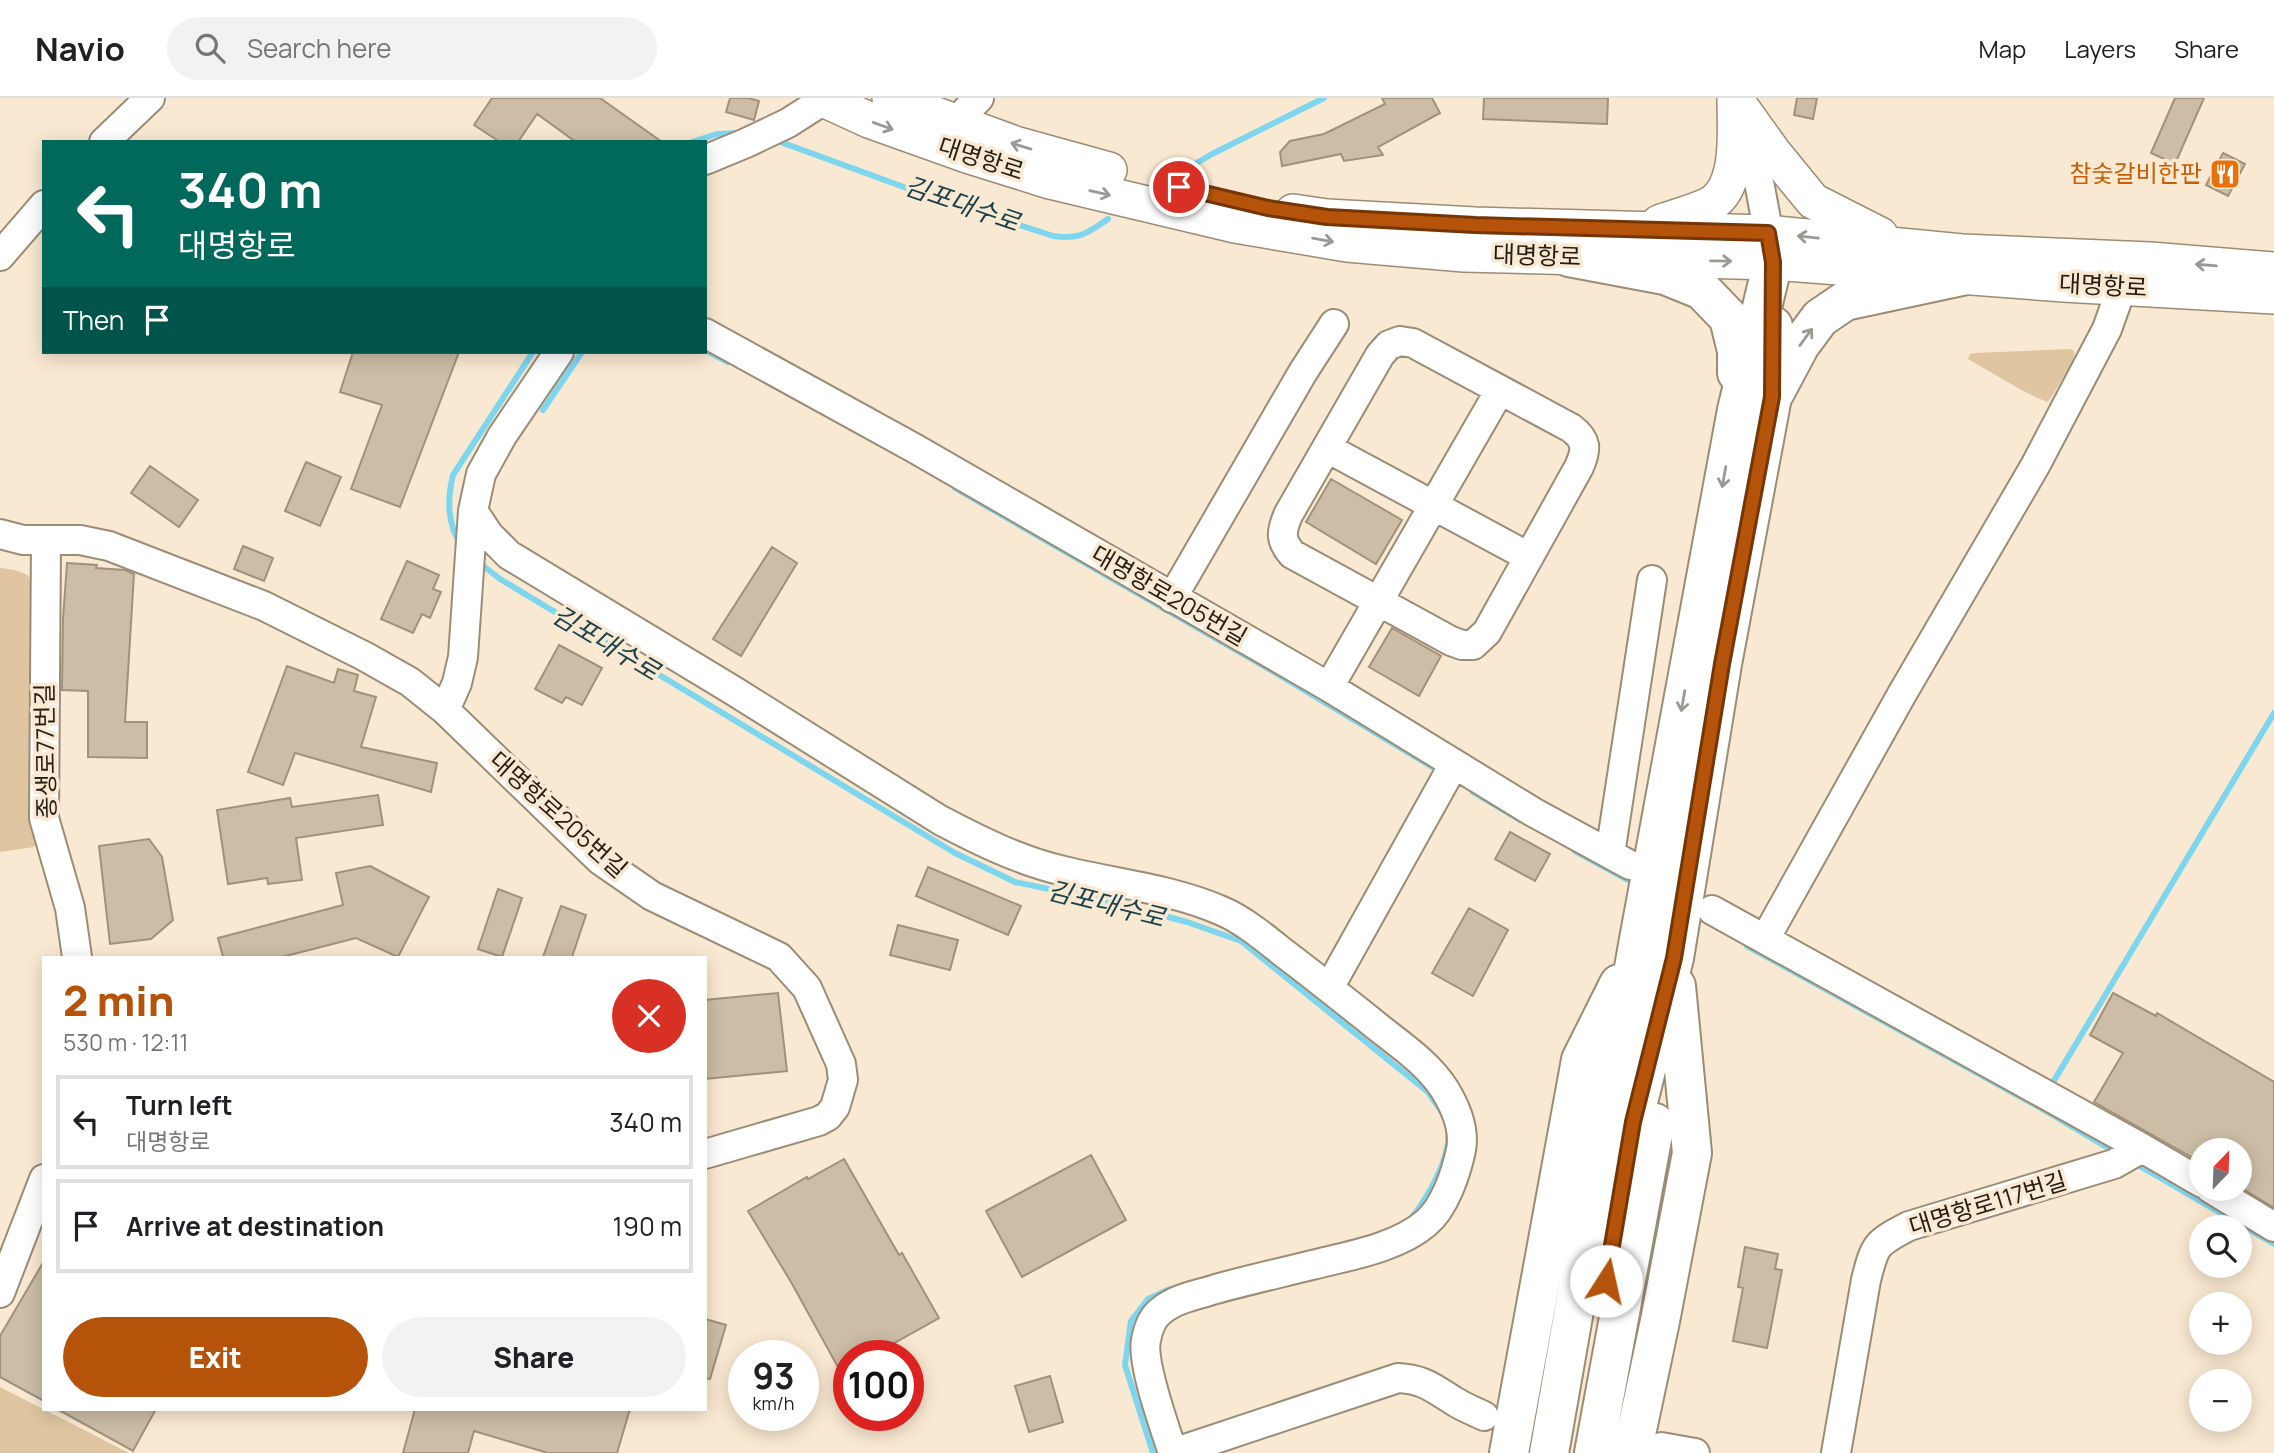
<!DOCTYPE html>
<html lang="en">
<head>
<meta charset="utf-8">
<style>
	body { margin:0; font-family:Manrope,"Noto Sans KR",sans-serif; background:#f2f2f2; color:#202124; height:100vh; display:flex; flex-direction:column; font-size:26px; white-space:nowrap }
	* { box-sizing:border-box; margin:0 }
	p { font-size:23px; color:#757577 }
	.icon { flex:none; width:38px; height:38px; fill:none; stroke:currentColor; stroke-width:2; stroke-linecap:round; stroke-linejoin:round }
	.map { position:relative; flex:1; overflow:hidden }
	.details { position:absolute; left:42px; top:858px; width:665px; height:455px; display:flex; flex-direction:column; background:#fff; border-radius:0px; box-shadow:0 4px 18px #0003 }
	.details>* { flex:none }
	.guide { position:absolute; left:42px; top:42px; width:665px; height:214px; border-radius:0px; box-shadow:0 4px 18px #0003; background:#00695c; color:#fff; overflow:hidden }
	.needle { width:46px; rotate:23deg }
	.tools { position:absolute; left:2189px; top:1040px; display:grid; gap:14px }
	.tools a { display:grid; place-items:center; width:63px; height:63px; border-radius:50%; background:#fff; box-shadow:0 4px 18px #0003; font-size:35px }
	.speed { position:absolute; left:728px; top:1242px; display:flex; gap:14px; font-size:35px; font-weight:700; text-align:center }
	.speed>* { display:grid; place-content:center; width:91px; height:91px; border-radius:50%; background:#fff; box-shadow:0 4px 18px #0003; line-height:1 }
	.speed small { font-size:18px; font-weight:400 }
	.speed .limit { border:10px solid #d22; background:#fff; color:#111 }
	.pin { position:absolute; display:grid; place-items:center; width:60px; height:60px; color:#fff; margin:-30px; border:4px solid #fff; border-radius:50%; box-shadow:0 2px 7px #0007 }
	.me { position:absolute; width:77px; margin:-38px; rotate:10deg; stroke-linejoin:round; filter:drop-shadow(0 0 5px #0008) }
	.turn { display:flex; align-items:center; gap:24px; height:147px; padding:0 21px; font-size:32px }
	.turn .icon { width:91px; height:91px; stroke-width:2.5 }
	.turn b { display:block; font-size:49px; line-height:60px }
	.then { display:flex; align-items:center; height:66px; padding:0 21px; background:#0003; gap:14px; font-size:26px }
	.round { display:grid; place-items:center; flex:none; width:74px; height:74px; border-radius:37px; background:#f2f2f2 }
	.headline { display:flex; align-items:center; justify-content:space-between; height:119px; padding:0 21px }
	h1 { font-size:42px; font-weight:800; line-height:52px; color:#b45309 }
	.primary-button { display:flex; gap:14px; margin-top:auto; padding:14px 21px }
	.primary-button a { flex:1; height:80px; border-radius:42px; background:#b45309; color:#fff; font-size:28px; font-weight:800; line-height:80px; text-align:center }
	.primary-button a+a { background:#f2f2f2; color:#202124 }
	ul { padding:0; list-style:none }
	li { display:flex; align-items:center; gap:21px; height:94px; margin:0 14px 10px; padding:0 7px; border:4px solid #e0e0e0; border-radius:0px }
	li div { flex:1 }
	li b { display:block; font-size:26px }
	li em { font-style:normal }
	header { display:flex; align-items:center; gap:42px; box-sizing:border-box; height:98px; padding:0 35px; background:#fff; border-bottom:2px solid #e0e0e0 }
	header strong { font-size:33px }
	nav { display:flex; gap:38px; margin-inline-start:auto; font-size:24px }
	.search { width:490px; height:63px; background:#f2f2f2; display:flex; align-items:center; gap:18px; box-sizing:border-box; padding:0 24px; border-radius:38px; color:#757577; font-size:26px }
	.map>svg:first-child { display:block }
	.green { fill:#dfc6a1 }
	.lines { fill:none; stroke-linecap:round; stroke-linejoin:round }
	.stream { stroke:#7ed6ee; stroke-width:6 }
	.building { fill:#cdbda6; stroke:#a1917c; stroke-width:2 }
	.minor-casing { stroke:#9b8c76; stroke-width:32 }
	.major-casing { stroke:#9b8c76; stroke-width:38 }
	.highway-casing { stroke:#9b8c76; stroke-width:42 }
	.minor { stroke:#fff; stroke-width:28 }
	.major { stroke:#fff; stroke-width:35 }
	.highway { stroke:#fff; stroke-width:38 }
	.oneway { stroke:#9c9995 }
	.route-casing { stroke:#753606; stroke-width:18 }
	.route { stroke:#b45309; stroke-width:12 }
	.labels { text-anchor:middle; stroke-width:7; stroke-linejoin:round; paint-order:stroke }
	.street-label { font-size:24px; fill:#231d14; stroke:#fae9d2 }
	.food-label { font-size:24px; fill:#c56008; stroke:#fae9d2; text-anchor:end }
	.water-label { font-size:26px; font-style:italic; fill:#1a424d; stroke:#fae9d2 }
</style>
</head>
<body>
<header>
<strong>Navio</strong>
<div class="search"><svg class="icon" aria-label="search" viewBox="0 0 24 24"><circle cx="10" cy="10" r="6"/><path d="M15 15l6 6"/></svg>Search here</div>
<nav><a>Map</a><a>Layers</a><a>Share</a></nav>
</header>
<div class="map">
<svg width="2274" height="1355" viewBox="0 0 2274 1355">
	<rect width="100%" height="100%" fill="#fae9d2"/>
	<path class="green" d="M2069,251L2073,252L2075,256L2073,263L2051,300L2047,304L2023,293L1968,261L1970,256L1975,255Z
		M0,470C16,472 28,473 36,488L40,742L34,749L0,754Z
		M0,1289L129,1355H0Z"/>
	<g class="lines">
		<path class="stream" d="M775,42L912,92L1053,138C1079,142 1088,135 1108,121
			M692,44L717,36L740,35
			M1180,75L1212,56L1324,0
			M705,252L728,264
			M543,312L582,254
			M955,390L1274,574L1439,673
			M462,449C447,426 447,402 453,377L533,254
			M477,463L500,481L955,755L1015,784L1117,805L1187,824L1241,843L1428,994C1434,1004 1446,1017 1448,1028C1453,1058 1427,1101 1409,1123
			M1473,694L1520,722
			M1575,753L1628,782
			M1747,848L2039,1009L2113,1053
			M2052,986L2274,615
			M2138,1067L2274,1146
			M1153,1355L1125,1267L1131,1223L1148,1201L1170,1191"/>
	</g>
	<path class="building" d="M492,0H600L662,44H576L537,16L518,44H500L474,27Z
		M730,0H748L759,3L754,22L726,14Z
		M1382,0H1432L1440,15L1378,49L1383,57L1344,63L1341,56L1282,68L1280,54L1290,43L1324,36L1385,6Z
		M1484,0H1608L1607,26L1483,21Z
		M1797,0H1817L1813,21L1794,17Z
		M2175,0H2204L2175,66L2151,55Z
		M2223,55L2245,66L2228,98L2206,87Z
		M353,254H459L400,409L351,391L382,307L340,294Z
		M306,364L341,379L320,428L285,413Z
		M150,368L198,402L179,429L131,395Z
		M1331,381L1402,422L1376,466L1306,424Z
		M243,448L273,460L264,483L234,471Z
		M772,449L797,465L741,558L713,541Z
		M407,463L439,477L433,491L441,494L430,520L422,516L413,535L381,521Z
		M67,465L97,467L96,470L125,472L134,476L125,624H147V660L88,659V593L62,592L63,521Z
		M1392,530L1441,558L1419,598L1369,569Z
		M559,547L602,570L582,607L566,599L562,605L535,591Z
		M287,568L334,585L338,571L358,577L354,593L376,599L361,649L437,665L431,694L295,655L283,687L248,674Z
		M378,697L383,727L296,740L302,782L268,786L267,780L228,786L217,712L290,700L292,709Z
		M1510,734L1550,756L1535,783L1495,761Z
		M149,741L162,759L173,822L151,841L110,846L99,748Z
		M370,768L429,799L398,859L356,840L282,859H223L218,840L343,807L336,775Z
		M928,769L1021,808L1008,837L916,798Z
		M498,791L522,800L502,859L478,851Z
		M561,808L586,817L572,859H543Z
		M1469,810L1508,832L1473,898L1432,875Z
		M898,827L958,842L950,872L890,857Z
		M778,895L787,973L705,981V902Z
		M2113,895L2156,918L2157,915L2274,984V1110L2240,1089V1052H2202V1065L2094,1004L2123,955L2090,937Z
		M1091,1057L1126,1122L1022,1179L986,1113Z
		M844,1061L899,1157L902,1155L939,1220L871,1258H849V1289L791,1184L748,1113L807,1079L808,1081Z
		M1745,1149L1778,1156L1775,1171L1782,1172L1767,1250L1733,1243L1743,1190L1738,1189Z
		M44,1163V1303L0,1279V1238Z
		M705,1221L726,1227L710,1281L705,1280Z
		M1050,1278L1063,1324L1029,1334L1015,1288Z
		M57,1311H156L133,1353Z
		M415,1311H630L617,1355H548L474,1333L468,1355H403Z"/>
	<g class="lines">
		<g class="minor-casing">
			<path id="minor" d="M1742,23L1760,89L1772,154
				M966,30L967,12L979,0
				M104,44L150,0
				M705,62L746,45L788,25L824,2
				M0,158L44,107
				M705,235L914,350L1329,589L1533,714L1630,767
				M1400,243L1413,245L1571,330C1587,342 1587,351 1579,369L1487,534L1473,547H1462L1451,543L1292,456C1280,442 1281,434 1288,417L1380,257L1389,247Z
				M1327,350L1529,459
				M473,413L489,437L509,457L734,593L940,722C980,743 1020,763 1064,773C1117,786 1172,791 1222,813C1245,823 1266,841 1285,856C1313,877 1340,899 1368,921C1394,943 1427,963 1445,992C1456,1010 1465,1031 1461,1052C1456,1075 1445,1109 1426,1125C1397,1150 1348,1158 1312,1167C1280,1175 1248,1182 1216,1191C1197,1197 1177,1200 1162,1212C1152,1219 1148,1231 1146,1242C1141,1265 1165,1330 1173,1355
				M0,436L23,442H80L109,448L264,508L364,558L410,584L445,612L600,762L652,798L779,859L807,890L841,966L843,982L835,1009L828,1018L819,1023L705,1056
				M46,444L44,720L70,810L77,859
				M1172,500L1303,274L1334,226
				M1329,589L1500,292
				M445,612L457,585L463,559L473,413L481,376L502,338L559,254
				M1610,756L1652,482
				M1712,812L2142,1050L2202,1085
				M1765,841L1902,596L2035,368L2107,231L2122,189
				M1329,890L1454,666
				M2210,1090L2274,1129
				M0,1195L44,1081
				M1661,1349L1695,1355
				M1173,1355L1398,1280C1423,1281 1433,1290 1454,1303C1463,1309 1474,1313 1484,1318
				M1836,1355L1866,1182C1875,1146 1876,1145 1909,1128L2114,1066L2142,1050"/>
		</g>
		<g class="major-casing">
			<path id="major" d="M821,0L869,22L967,57L1050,83L1235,127L1347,146L1464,156L1773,164L2064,186L2274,198
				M890,0L1015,46L1109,72
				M1735,1L1773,54L1813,103L1880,137
				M1293,114L1327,119L1475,127L1768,135L1962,154L2150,162L2274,172
				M1659,125C1675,119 1696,114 1711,106C1741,88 1735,31 1735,1"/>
		</g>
		<g class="highway-casing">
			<path id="highway" d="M1569,159L1665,177L1702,192L1729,220L1737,253V275
				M1775,294L1800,247L1820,220L1845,203L1962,178
				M1628,1057L1633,1024L1674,860L1722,566L1772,299L1773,228
				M1509,1355L1581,962L1619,886
				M1549,1355L1638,847L1737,312L1773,164
				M1594,1355L1655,1025
				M1632,1355L1660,1223L1692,1055L1676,888"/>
		</g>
		<use href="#minor" class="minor"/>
		<use href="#major" class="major"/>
		<use href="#highway" class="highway"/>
	</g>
	<defs><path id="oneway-shaft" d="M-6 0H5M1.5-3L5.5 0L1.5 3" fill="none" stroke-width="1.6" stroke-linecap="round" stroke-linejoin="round" transform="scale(1.75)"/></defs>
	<g class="oneway">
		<use href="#oneway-shaft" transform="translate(883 28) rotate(20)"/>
		<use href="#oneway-shaft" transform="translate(1021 48) rotate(-163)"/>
		<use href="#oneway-shaft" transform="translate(1100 95) rotate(13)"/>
		<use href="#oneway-shaft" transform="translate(1808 139) rotate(-174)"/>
		<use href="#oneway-shaft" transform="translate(1323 142) rotate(10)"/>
		<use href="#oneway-shaft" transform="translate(1721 163) rotate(1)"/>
		<use href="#oneway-shaft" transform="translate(2206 167) rotate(-175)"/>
		<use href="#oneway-shaft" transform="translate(1806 239) rotate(-54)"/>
		<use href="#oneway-shaft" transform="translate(1724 379) rotate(100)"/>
		<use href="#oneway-shaft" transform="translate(1683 603) rotate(100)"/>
	</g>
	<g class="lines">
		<g class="route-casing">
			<path id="route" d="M1179,89L1268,110L1327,119L1475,127L1768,135L1773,164L1772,299L1722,566L1674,860L1633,1024L1606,1183"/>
		</g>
		<use href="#route" class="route"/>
	</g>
	<defs>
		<g id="restaurant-square" transform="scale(1.575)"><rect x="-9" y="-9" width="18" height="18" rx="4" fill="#e8710a" stroke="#fae9d2"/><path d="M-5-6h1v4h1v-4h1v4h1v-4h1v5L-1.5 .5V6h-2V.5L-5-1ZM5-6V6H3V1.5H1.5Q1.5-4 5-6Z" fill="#fff"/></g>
	</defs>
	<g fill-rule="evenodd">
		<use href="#restaurant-square" x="2225" y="76"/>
	</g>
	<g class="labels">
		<g class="street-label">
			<text transform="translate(981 61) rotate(18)" y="8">대명항로</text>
			<text transform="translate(1537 158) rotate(2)" y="8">대명항로</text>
			<text transform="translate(2103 188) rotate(3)" y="8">대명항로</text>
			<text transform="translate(1169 498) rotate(30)" y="8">대명항로205번길</text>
			<text transform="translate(46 653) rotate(-91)" y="8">종생로77번길</text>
			<text transform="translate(558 717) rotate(42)" y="8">대명항로205번길</text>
			<text transform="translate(1988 1106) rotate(-17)" y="8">대명항로117번길</text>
		</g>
		<g class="food-label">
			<text x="2202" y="84">참숯갈비한판</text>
		</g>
		<g class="water-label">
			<text transform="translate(962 106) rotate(19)" y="9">김포대수로</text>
			<text transform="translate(606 545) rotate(31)" y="9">김포대수로</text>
			<text transform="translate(1106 806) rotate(14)" y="9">김포대수로</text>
		</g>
	</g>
</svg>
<div class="tools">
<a><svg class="needle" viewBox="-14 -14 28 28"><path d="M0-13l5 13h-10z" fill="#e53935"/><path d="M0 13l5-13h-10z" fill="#757577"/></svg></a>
<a><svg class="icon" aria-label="search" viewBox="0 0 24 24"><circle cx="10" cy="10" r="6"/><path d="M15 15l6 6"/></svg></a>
<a>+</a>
<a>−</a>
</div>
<div class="speed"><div>93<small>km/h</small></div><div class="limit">100</div></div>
<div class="pin" style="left:1179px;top:89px;background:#d93025"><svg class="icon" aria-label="arrive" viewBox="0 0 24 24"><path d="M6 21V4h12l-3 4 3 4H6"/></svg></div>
<svg class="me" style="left:1606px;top:1183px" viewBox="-20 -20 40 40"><circle r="19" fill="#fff"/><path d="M0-13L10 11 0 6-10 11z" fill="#b45309"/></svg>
<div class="guide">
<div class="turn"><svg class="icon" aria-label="left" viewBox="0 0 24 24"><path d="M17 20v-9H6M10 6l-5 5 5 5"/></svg><div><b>340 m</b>대명항로</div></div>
<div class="then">Then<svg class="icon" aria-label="arrive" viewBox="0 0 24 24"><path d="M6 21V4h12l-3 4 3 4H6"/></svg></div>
</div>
<section class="details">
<div class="headline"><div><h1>2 min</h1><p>530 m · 12:11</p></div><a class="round" style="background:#d93025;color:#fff"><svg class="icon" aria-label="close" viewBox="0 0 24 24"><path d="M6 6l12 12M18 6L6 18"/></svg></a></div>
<ul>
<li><svg class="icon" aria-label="left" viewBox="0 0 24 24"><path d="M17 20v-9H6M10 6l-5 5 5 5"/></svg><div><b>Turn left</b><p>대명항로</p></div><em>340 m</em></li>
<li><svg class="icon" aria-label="arrive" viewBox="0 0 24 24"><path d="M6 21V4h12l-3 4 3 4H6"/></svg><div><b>Arrive at destination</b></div><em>190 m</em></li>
</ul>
<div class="primary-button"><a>Exit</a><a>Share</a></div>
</section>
</div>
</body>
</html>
